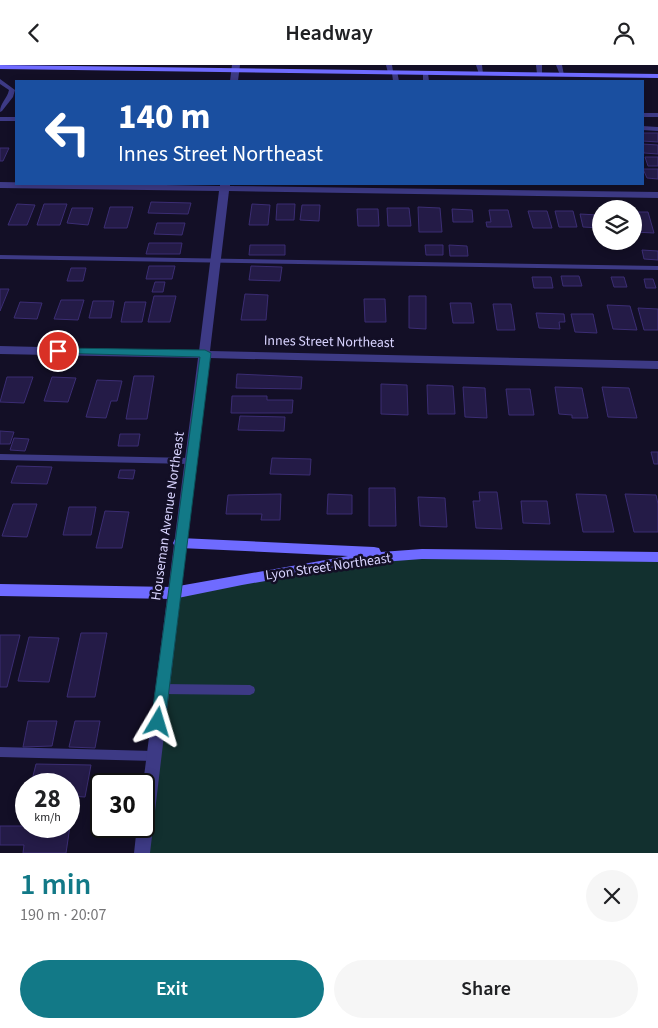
<!DOCTYPE html>
<html lang="en">
<head>
<meta charset="utf-8">
<style>
	body { margin:0; font-family:"Source Sans 3",sans-serif; background:#f6f6f6; color:#202124; height:100vh; display:flex; flex-direction:column; font-size:19px; white-space:nowrap }
	* { box-sizing:border-box; margin:0 }
	p { font-size:16px; color:#757577 }
	.icon { flex:none; width:28px; height:28px; fill:none; stroke:currentColor; stroke-width:2; stroke-linecap:round; stroke-linejoin:round }
	.map { position:relative; height:788px; overflow:hidden }
	.panel { display:flex; flex-direction:column; background:#fff; flex:1 }
	.panel>* { flex:none }
	.hud { position:absolute; left:15px; top:15px; width:629px; height:105px; border-radius:0px; box-shadow:0 2px 8px #0003; background:#1a4fa0; color:#fff; overflow:hidden }
	.controls { position:absolute; left:592px; top:135px; display:grid; gap:10px }
	.controls a { display:grid; place-items:center; width:50px; height:50px; border-radius:50%; background:#fff; box-shadow:0 2px 8px #0003; font-size:25px }
	.speed { position:absolute; left:15px; top:708px; display:flex; gap:10px; font-size:25px; font-weight:700; text-align:center }
	.speed>* { display:grid; place-content:center; width:65px; height:65px; border-radius:50%; background:#fff; box-shadow:0 2px 8px #0003; line-height:1 }
	.speed small { font-size:12px; font-weight:400 }
	.speed .limit { border:2px solid #111; border-radius:8px; background:#fff; color:#111 }
	.pin { position:absolute; display:grid; place-items:center; width:42px; height:42px; color:#fff; margin:-21px; border:2px solid #fff; border-radius:50%; box-shadow:0 1px 5px #0007 }
	.me { position:absolute; width:55px; margin:-28px; rotate:7deg; stroke-linejoin:round; filter:drop-shadow(0 0 4px #0008) }
	.turn { display:flex; align-items:center; gap:18px; height:105px; padding:0 20px; font-size:22px }
	.turn .icon { width:65px; height:65px; stroke-width:2.5 }
	.turn b { display:block; font-size:35px; line-height:42px }
	.round { display:grid; place-items:center; flex:none; width:52px; height:52px; border-radius:26px; background:#f6f6f6 }
	.summary { display:flex; align-items:center; justify-content:space-between; height:85px; padding:0 20px }
	h1 { font-size:30px; font-weight:600; line-height:38px; color:#127987 }
	.cta { display:flex; gap:10px; margin-top:auto; padding:10px 20px }
	.cta a { flex:1; height:58px; border-radius:30px; background:#127987; color:#fff; font-size:20px; font-weight:600; line-height:58px; text-align:center }
	.cta a+a { background:#f6f6f6; color:#202124 }
	header { display:flex; justify-content:space-between; align-items:center; height:65px; padding:0 20px; background:#fff; font-size:22px; font-weight:600 }
	.map>svg:first-child { display:block }
	.green { fill:#12302f }
	.building { fill:#241b47; stroke:#3b2d73 }
	.lines { fill:none; stroke-linecap:round; stroke-linejoin:round }
	.lane { fill:#3d3a85; fill-rule:evenodd }
	.street { fill:#3d3a85; fill-rule:evenodd }
	.secondary { fill:#6f6bff; fill-rule:evenodd }
	.route { fill:#127987; stroke:#0c4f58 }
	.labels { text-anchor:middle; stroke-width:5; stroke-linejoin:round; paint-order:stroke }
	.street-label { font-size:14px; fill:#d9d4ff; stroke:#130f26 }
</style>
</head>
<body>
<header><svg class="icon" aria-label="back" viewBox="0 0 24 24"><path d="M15 5l-7 7 7 7"/></svg>Headway<svg class="icon" aria-label="person" viewBox="0 0 24 24"><circle cx="12" cy="8" r="4"/><path d="M4 21q1-7 8-7t8 7"/></svg></header>
<div class="map">
<svg width="658" height="788" viewBox="0 0 658 788">
	<rect width="100%" height="100%" fill="#130f26"/>
	<path class="green" d="M658,492V788H142L173,528L369,493Z"/>
	<path class="building" d="M642,68H658V77L642,76Z
		M642,79L658,80V89L644,88Z
		M0,83H9L3,96H0Z
		M645,92H658V101H648Z
		M643,104H658V114L647,113Z
		M151,137L191,138L188,149L148,148Z
		M17,139L35,140L27,160H8Z
		M44,139H67L60,160H37Z
		M252,139L270,140L268,160H249Z
		M277,139H295L294,155H276Z
		M302,140H320L319,156L300,155Z
		M110,142H133L127,163H104Z
		M418,142L440,143L442,167H419Z
		M72,143H93L88,160L67,158Z
		M387,143H409L411,161H388Z
		M357,144H378L379,161H358Z
		M452,144L472,145L473,157H453Z
		M489,145H508L512,162H487L486,157H491Z
		M528,146H547L552,163H533Z
		M555,146H573L577,162H559Z
		M634,147H648L654,168L634,167Z
		M580,149L598,150L601,163L583,162Z
		M157,158H185L182,170L154,169Z
		M149,178H182L180,189H146Z
		M250,180H285V190H249Z
		M425,180H443V190H426Z
		M449,180L467,181L468,191H450Z
		M642,185L658,186V195L644,194Z
		M149,201H175L172,214H146Z
		M251,201L282,202L280,216L249,215Z
		M71,203H86L83,216H67Z
		M561,211H579L582,221H563Z
		M532,212H551L553,223H534Z
		M611,212H624L627,222H614Z
		M644,214H653L656,223H646Z
		M155,217H165L163,227H152Z
		M0,224H9L0,246Z
		M245,229L268,230L266,255H241Z
		M154,231H176L170,257H148Z
		M409,231H426V264L409,263Z
		M364,234H385L386,257H365Z
		M61,235H84L78,255L54,254Z
		M93,236H114L111,253H89Z
		M20,237L42,238L37,254L14,253Z
		M125,237H146L142,257H121Z
		M450,238H471L474,258H453Z
		M493,239H511L515,265H497Z
		M607,240L630,241L637,265L613,264Z
		M638,243L658,244V265H644Z
		M536,248L564,249L565,257H559L560,264L539,263Z
		M571,249H593L597,268L575,267Z
		M237,309L302,312L301,324L236,323Z
		M134,311H154L147,354H126Z
		M7,312H33L24,338L0,337Z
		M52,312L76,313L68,337L44,336Z
		M97,315L122,316L117,336H111L106,353L86,352Z
		M381,319L407,320L408,350L381,349Z
		M427,320L453,321L455,349H428Z
		M463,322L485,323L487,353L465,352Z
		M555,322L582,323L588,353H572V350L559,349Z
		M602,322L629,323L637,353L608,352Z
		M506,324H530L534,350H509Z
		M232,331H267V335H293L292,348H231Z
		M240,351L285,352L284,366L238,365Z
		M0,366L14,367L10,379H0Z
		M120,369H140L138,381H118Z
		M14,373L29,374L25,386L10,385Z
		M651,387H658V399H654Z
		M272,393L311,394L310,410L270,409Z
		M17,401L52,402L47,419L11,418Z
		M120,405H135L133,414L118,413Z
		M369,423H395L396,461H369Z
		M479,427H497L502,464L476,463L473,436H480Z
		M281,429L280,455H261L262,449H226L228,430Z
		M328,429L352,430V449H327Z
		M576,429L606,430L614,467H583Z
		M625,429L656,430L658,439V467H634Z
		M418,432L445,433L447,462L420,461Z
		M521,436H547L550,459L523,458Z
		M13,439H37L27,472L2,471Z
		M69,442H96L91,470H63Z
		M105,446L129,447L122,483H96Z
		M81,568H107L95,632H67Z
		M0,570H20L7,622H0Z
		M29,572L59,573L49,617L18,616Z
		M28,656H57L52,681L23,682Z
		M75,656H100L95,683L69,682Z
		M36,699L91,700L85,732L69,731V719H31Z
		M0,761H70L66,788H23L24,780H0Z"/>
	<g class="lines">
		<path class="lane" d="M386,0H392L393,6H397L399,16H393L392,8H388Z
			M476,0H482L483,9H479Z
			M536,0H542V10L537,9Z
			M556,0H562L564,10H560Z
			M423,7L428,8L429,16H423Z
			M0,14L15,25L13,32L2,46L0,47C0,38 7,34 9,25L0,19Z
			M642,48H658V52H642Z
			M0,52H16V56H0Z
			M642,61L658,62V66L642,65Z
			M0,190L658,201V205L0,194Z
			M0,389L191,393L195,396L191,399L0,395Z
			M162,619L250,620L254,622L255,625L254,628L250,630L162,629L158,627L157,624L158,621Z
			M0,682L154,686L158,687L160,691L158,695L154,696L0,692Z"/>
		<path class="street" d="M232,0H240L238,16H230Z
			M0,117L220,121V119H230V121L658,127V133L229,126L210,286L658,296V304L209,293L150,788H134L137,761H144L143,719L198,293L0,289V281L199,286L219,126L0,123Z"/>
		<path class="secondary" d="M0,0L658,9V13L0,4Z
			M180,473L374,482L379,483L381,487L422,484L658,487V497L422,494L369,498L242,520L173,534L0,531V519L173,522L348,491L180,483L175,482L173,478L175,474Z"/>
	</g>
	<path class="route" d="M58,283L205,285L211,288L165,657L163,662L158,664L153,662L151,657L200,292L55,288V284Z"/>
	<g class="labels">
		<g class="street-label">
			<text transform="translate(329 276) rotate(1)" y="5">Innes Street Northeast</text>
			<text transform="translate(167 451) rotate(-82)" y="5">Houseman Avenue Northeast</text>
			<text transform="translate(328 501) rotate(-8)" y="5">Lyon Street Northeast</text>
		</g>
	</g>
</svg>
<div class="controls">
<a><svg class="icon" aria-label="layers" viewBox="0 0 24 24"><path d="M12 4l9 5-9 5-9-5zM3 14l9 5 9-5"/></svg></a>
</div>
<div class="speed"><div>28<small>km/h</small></div><div class="limit">30</div></div>
<div class="pin" style="left:58px;top:286px;background:#d93025"><svg class="icon" aria-label="arrive" viewBox="0 0 24 24"><path d="M6 21V4h12l-3 4 3 4H6"/></svg></div>
<svg class="me" style="left:158px;top:657px" viewBox="-20 -20 40 40"><path d="M0-17L14 15 0 8-14 15z" fill="#127987" stroke="#fff" stroke-width="4"/></svg>
<div class="hud">
<div class="turn"><svg class="icon" aria-label="left" viewBox="0 0 24 24"><path d="M17 20v-9H6M10 6l-5 5 5 5"/></svg><div><b>140 m</b>Innes Street Northeast</div></div>
</div>
</div>
<section class="panel">
<div class="summary"><div><h1>1 min</h1><p>190 m · 20:07</p></div><a class="round"><svg class="icon" aria-label="close" viewBox="0 0 24 24"><path d="M6 6l12 12M18 6L6 18"/></svg></a></div>
<div class="cta"><a>Exit</a><a>Share</a></div>
</section>
</body>
</html>
